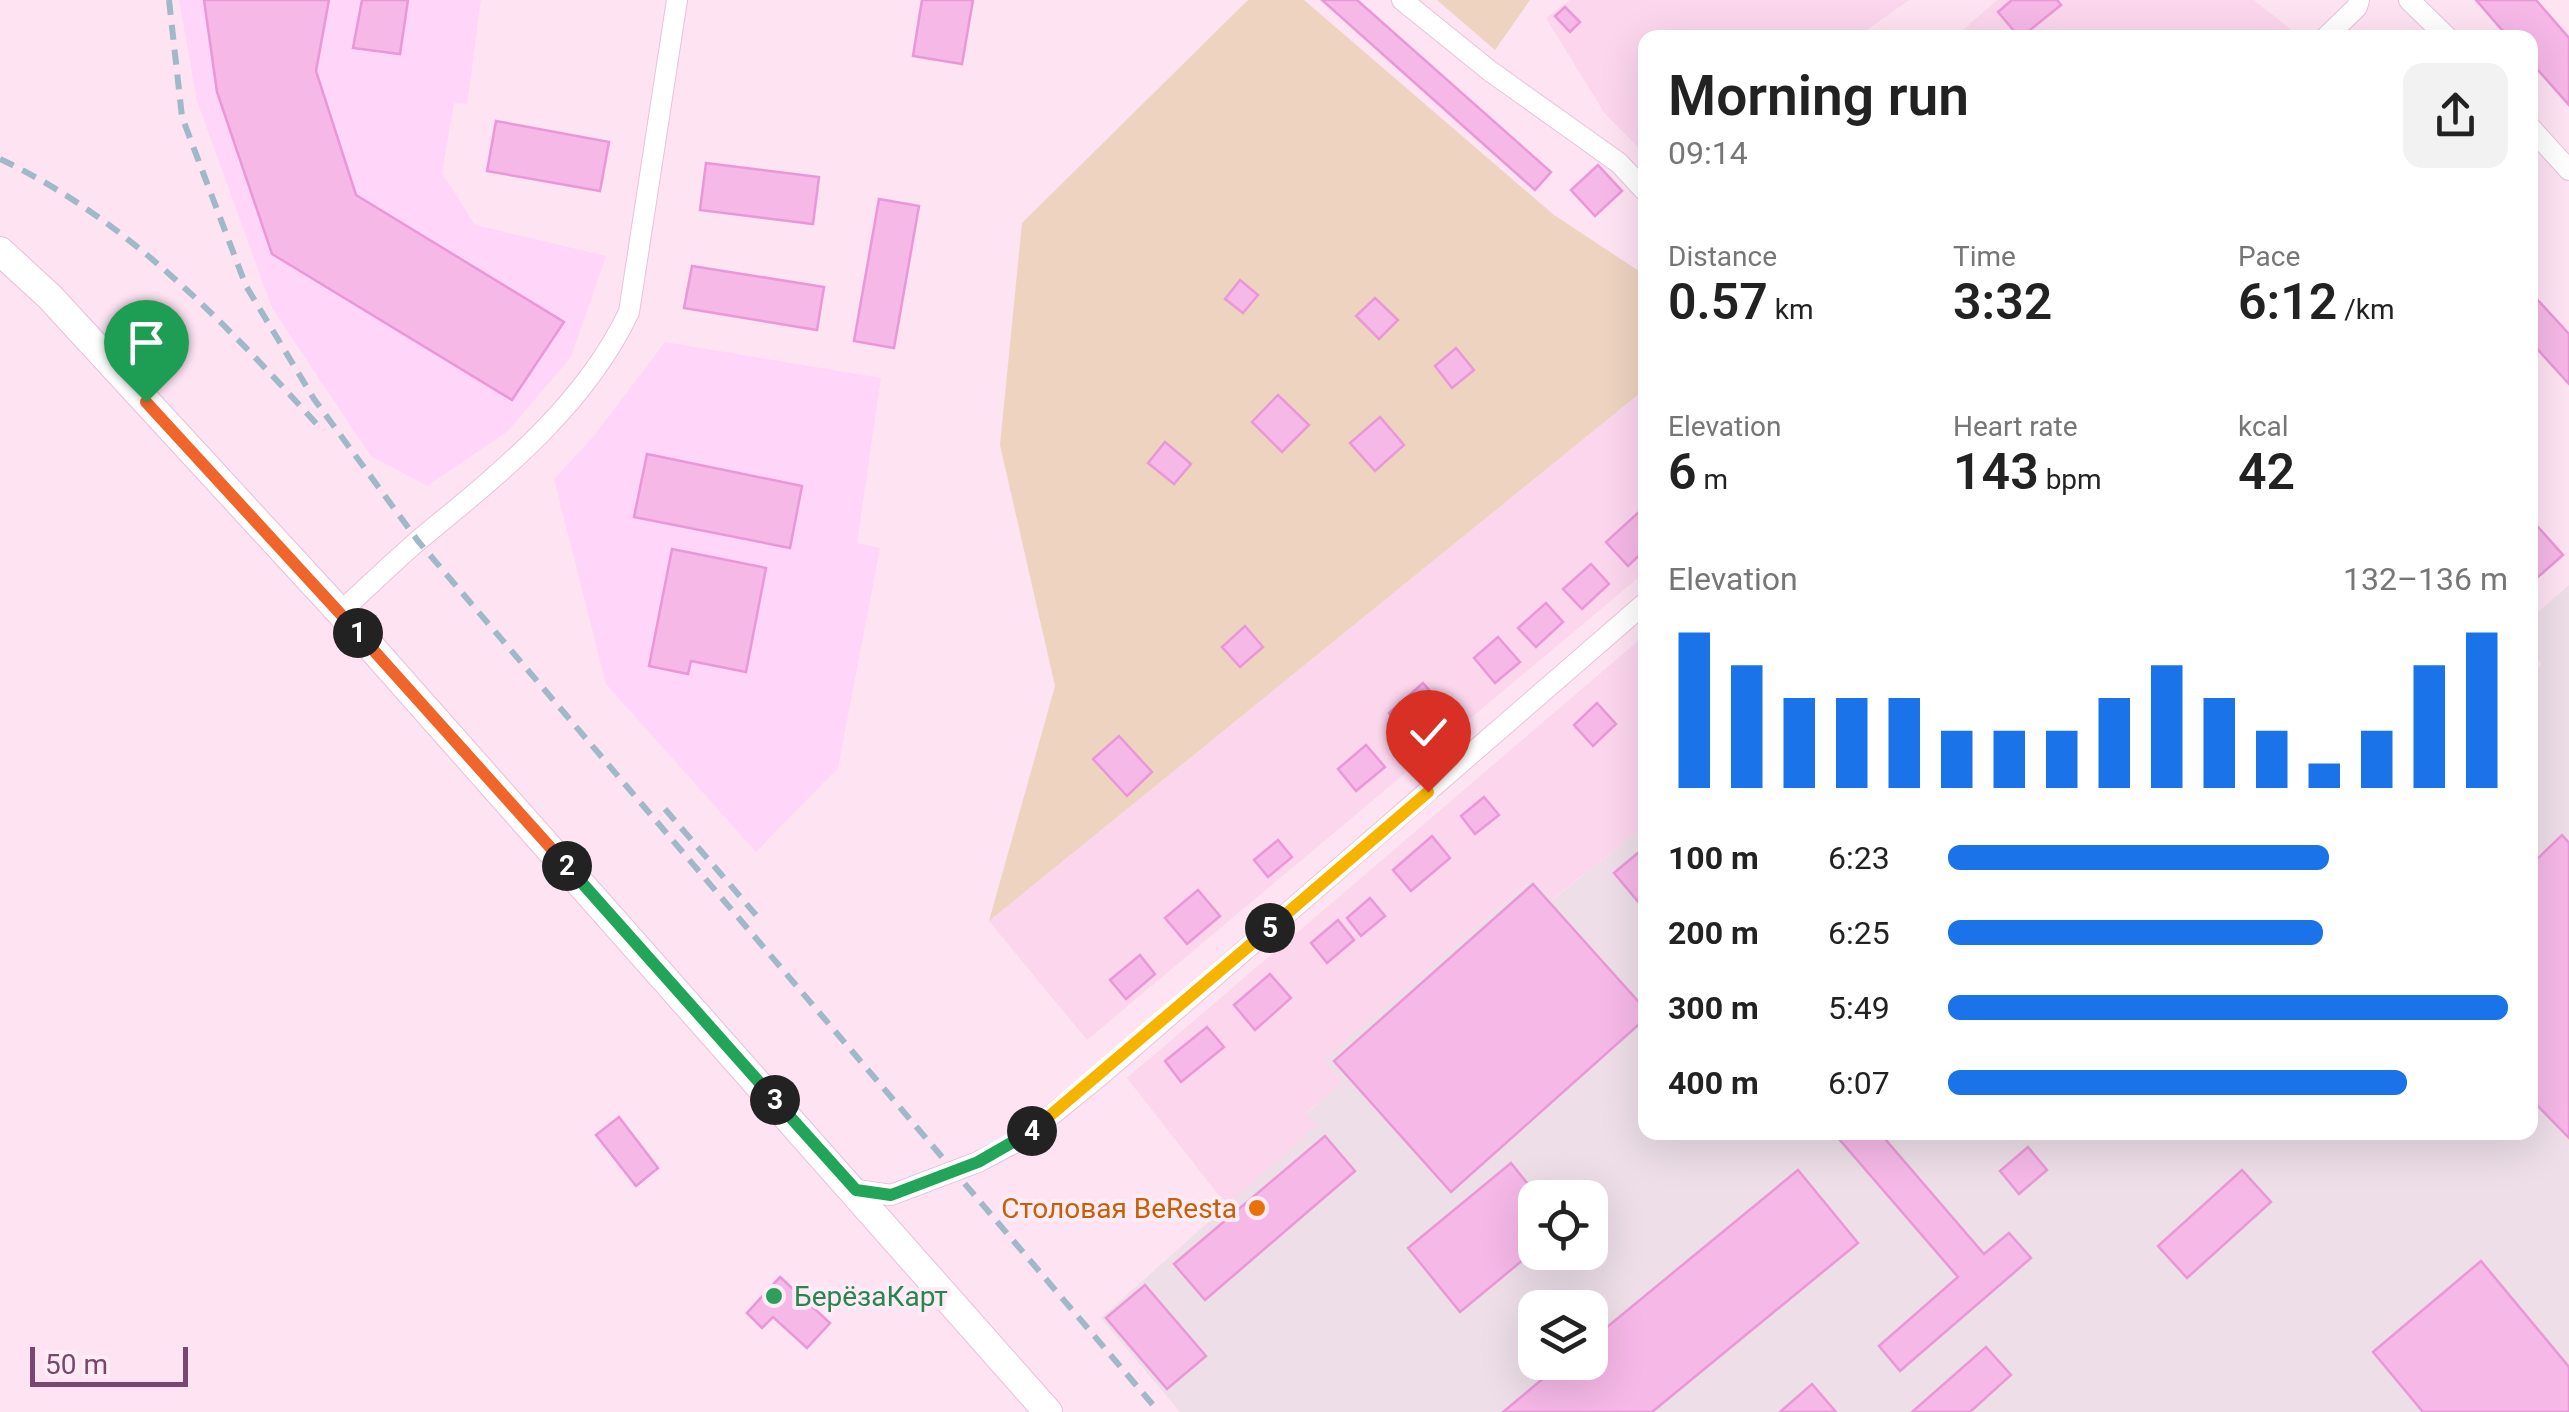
<!DOCTYPE html>
<meta charset="utf-8">
<style>
:root{--surface:#fff;--page:#f2f2f2;--text:#222;--muted:#767676;--accent:#1a73e8}
body{margin:0;font-family:Roboto,sans-serif;background:var(--page);color:var(--text);height:100vh;display:flex;flex-direction:column;font-size:38px;white-space:nowrap}
*{box-sizing:border-box;margin:0}
p{font-size:32px;color:var(--muted)}
.icon{flex:none;width:55px;height:55px;fill:none;stroke:currentColor;stroke-width:2;stroke-linecap:round;stroke-linejoin:round}
.map{position:relative;flex:1;overflow:hidden}
.sheet{position:absolute;left:1638px;top:30px;width:900px;height:1110px;display:flex;flex-direction:column;background:var(--surface);border-radius:20px;box-shadow:0 10px 40px #0002}
.sheet>*{flex:none}
.tools{position:absolute;left:1518px;top:1180px;display:grid;gap:20px}
.tools a{display:grid;place-items:center;width:90px;height:90px;border-radius:20px;background:var(--surface);box-shadow:0 10px 40px #0002;font-size:50px}
.scale{position:absolute;left:30px;bottom:25px;width:158px;box-sizing:border-box;padding-left:10px;border:5px solid #78466f;border-top:0;font-size:28px;line-height:35px;white-space:nowrap;color:#78466f;-webkit-text-stroke:8px #ffebf6;paint-order:stroke}
.pin{position:absolute;display:grid;place-items:center;width:85px;height:85px;color:#fff;margin:-102px -42px;border-radius:50% 50% 50% 0;rotate:-45deg;box-shadow:0 0 10px #0007}
.pin .icon{rotate:45deg}
.km{position:absolute;width:50px;height:50px;margin:-25px;border-radius:50%;background:#222;color:#fff;font-size:28px;line-height:50px;text-align:center}
.round{display:grid;place-items:center;flex:none;width:105px;height:105px;border-radius:20px;background:var(--page)}
.headline{display:flex;align-items:center;justify-content:space-between;height:170px;padding:0 30px}
h1{font-size:55px;font-weight:600;line-height:75px}
.stats{display:grid;grid-template-columns:repeat(3,1fr);gap:15px;height:170px;padding:10px 30px}
.stats div{display:grid;align-content:center}
.stats b{font-size:50px;font-weight:600}
.stats small{font-size:28px;font-weight:400}
.stats p{font-size:28px}
.chart{height:280px;padding:20px 30px}
.chart p{display:flex;justify-content:space-between}
.chart svg{width:100%;height:180px;margin-top:10px;stroke:var(--accent);stroke-width:6}
ul{padding:0 30px;list-style:none;font-size:32px}
li{display:grid;grid-template-columns:160px 120px 1fr;align-items:center;height:75px}
li i{height:25px;border-radius:12px;background:var(--accent)}
.map>svg:first-child{display:block}
.residential{fill:#fbd6ed}
.commercial{fill:#ffd6f9}
.industrial{fill:#eddee8;fill-rule:evenodd}
.green{fill:#edd3c0}
.building{fill:#f6b8e7;stroke:#ea97d8;stroke-width:2.5}
.lines{fill:none;stroke-linecap:round;stroke-linejoin:round}
.street-casing{stroke:#e8c2dc;stroke-width:22}
.secondary-casing{stroke:#ebbddd;stroke-width:30}
.street{stroke:#fff;stroke-width:20}
.secondary{stroke:#fff;stroke-width:28}
.rail{stroke:#a0b9c8;stroke-width:6;stroke-dasharray:15 10;stroke-linecap:butt}
.split-1-casing{stroke:#fff;stroke-width:20}
.split-2-casing{stroke:#fff;stroke-width:20}
.split-3-casing{stroke:#fff;stroke-width:20}
.split-4-casing{stroke:#fff;stroke-width:20}
.split-5-casing{stroke:#fff;stroke-width:20}
.split-6-casing{stroke:#fff;stroke-width:20}
.split-1{stroke:#f0652b;stroke-width:12}
.split-2{stroke:#f0652b;stroke-width:12}
.split-3{stroke:#22a559;stroke-width:12}
.split-4{stroke:#22a559;stroke-width:12}
.split-5{stroke:#f5b400;stroke-width:12}
.split-6{stroke:#f5b400;stroke-width:12}
.food-dot{fill:#e8710a;stroke:#ffebf6;stroke-width:4}
.leisure-dot{fill:#2e9e5b;stroke:#ffebf6;stroke-width:4}
.labels{text-anchor:middle;dominant-baseline:central;stroke-width:8;stroke-linejoin:round;paint-order:stroke}
.food-label{font-size:28px;fill:#c56008;stroke:#ffebf6;text-anchor:end}
.leisure-label{font-size:28px;fill:#27864d;stroke:#ffebf6;text-anchor:start}
</style>
<div class="map">
<svg width="2569" height="1412" viewBox="0 0 2569 1412">
<rect width="100%" height="100%" fill="#fee3f2"/>
<g class="residential">
<polygon points="1570,0 1909,0 1857,37 1645,38 1645,154 1605,114 1546,18"/>
<polygon points="1997,0 2254,0 2295,33 2289,38 1954,38"/>
<polygon points="1645,389 1645,572 1087,1040 989,921"/>
<polygon points="1645,635 1645,826 1551,900 1532,879 1325,1060 1343,1082 1306,1113 1318,1124 1227,1206 1127,1078"/>
</g>
<g class="commercial">
<polygon points="179,0 481,0 467,104 454,103 442,173 475,225 606,256 571,357 508,431 427,486 371,456 272,308 197,101"/>
<polygon points="665,342 881,378 857,543 880,548 838,768 756,852 606,684 554,479 593,437"/>
</g>
<path class="industrial" d="M2569,585V1412H1180L1101,1318L1317,1125L1306,1114L1342,1082L1324,1060L1533,879L1552,900L1645,826V1132H2530V680L2542,664L2530,648V619ZM1535,1198H1590V1252H1535ZM1535,1308H1590V1362H1535Z"/>
<g class="green">
<polygon points="1248,0 1304,0 1554,215 1645,275 1645,389 989,921 1055,686 1000,445 1022,223"/>
<polygon points="1437,0 1530,0 1495,50"/>
</g>
<g class="building">
<polygon points="204,0 329,0 316,71 356,195 564,322 512,400 272,254 217,92"/>
<polygon points="362,0 408,0 400,54 353,48"/>
<polygon points="922,0 973,0 962,64 913,56"/>
<polygon points="1322,0 1357,0 1551,172 1535,190"/>
<polygon points="2012,0 2057,0 2061,5 2020,38 1998,12"/>
<polygon points="2476,0 2536,0 2569,38 2569,105 2530,61 2530,38 2509,38"/>
<polygon points="1565,7 1580,22 1570,32 1555,16"/>
<polygon points="496,121 609,142 600,191 487,171"/>
<polygon points="706,163 819,177 813,224 700,210"/>
<polygon points="1598,165 1622,191 1595,216 1571,190"/>
<polygon points="879,199 919,206 894,348 854,341"/>
<polygon points="692,266 824,287 817,330 684,308"/>
<polygon points="1240,280 1258,295 1243,313 1225,299"/>
<polygon points="2535,297 2569,334 2569,384 2530,341 2530,301"/>
<polygon points="1375,298 1398,320 1379,339 1356,316"/>
<polygon points="1456,348 1474,370 1452,388 1435,366"/>
<polygon points="1278,395 1309,425 1282,452 1252,422"/>
<polygon points="1380,417 1404,445 1375,471 1350,443"/>
<polygon points="1165,442 1191,464 1174,484 1148,463"/>
<polygon points="647,454 802,486 790,548 634,517"/>
<polygon points="1640,511 1645,517 1645,550 1628,566 1606,542"/>
<polygon points="2530,518 2563,555 2530,584"/>
<polygon points="672,549 766,568 746,672 691,661 688,674 649,666"/>
<polygon points="1591,564 1609,584 1582,609 1563,589"/>
<polygon points="1546,603 1563,622 1536,647 1518,628"/>
<polygon points="1245,626 1263,647 1240,667 1222,647"/>
<polygon points="1498,637 1520,662 1495,683 1474,658"/>
<polygon points="1423,683 1453,717 1420,747 1389,713"/>
<polygon points="1597,703 1616,724 1593,746 1574,725"/>
<polygon points="1119,736 1152,772 1127,796 1093,759"/>
<polygon points="1366,745 1385,767 1356,791 1338,769"/>
<polygon points="1484,797 1499,815 1475,834 1461,816"/>
<polygon points="2562,835 2569,843 2569,1138 2530,1098 2530,866"/>
<polygon points="1432,836 1450,858 1411,891 1393,870"/>
<polygon points="1278,840 1292,857 1268,877 1254,860"/>
<polygon points="1645,847 1645,910 1614,873"/>
<polygon points="1533,884 1645,1009 1645,1019 1451,1192 1334,1061"/>
<polygon points="1198,890 1220,916 1187,944 1165,918"/>
<polygon points="1370,898 1385,916 1361,936 1347,918"/>
<polygon points="1338,920 1354,940 1327,963 1311,943"/>
<polygon points="1140,955 1155,974 1126,999 1110,980"/>
<polygon points="1270,974 1291,998 1255,1030 1234,1005"/>
<polygon points="1207,1027 1224,1047 1181,1082 1165,1061"/>
<polygon points="619,1117 658,1168 636,1186 596,1135"/>
<polygon points="1833,1132 1879,1132 1984,1254 2009,1233 2031,1258 1900,1371 1879,1346 1958,1277"/>
<polygon points="1325,1136 1355,1171 1205,1300 1174,1264"/>
<polygon points="2028,1147 2047,1170 2019,1194 2000,1171"/>
<polygon points="1511,1163 1539,1198 1535,1198 1535,1250 1460,1312 1408,1248"/>
<polygon points="1798,1170 1858,1243 1652,1412 1503,1412 1563,1362 1590,1362 1590,1341"/>
<polygon points="2242,1170 2271,1202 2187,1278 2158,1246"/>
<polygon points="2481,1261 2569,1367 2569,1412 2423,1412 2373,1352"/>
<polygon points="780,1277 830,1323 807,1348 773,1317 762,1328 747,1313"/>
<polygon points="1145,1285 1206,1356 1167,1389 1106,1318"/>
<polygon points="1986,1347 2011,1375 1970,1412 1912,1412"/>
<polygon points="1812,1384 1836,1412 1780,1412"/>
</g>
<g class="lines">
<g class="street-casing">
<g id="street">
<polyline points="1402,0 1490,71 1619,163 1645,191"/>
<polyline points="2409,0 2448,38"/>
<polyline points="2325,38 2357,7 2359,0"/>
<polyline points="2530,127 2569,170"/>
<path d="M340,612C367,588 393,562 420,539C499,474 584,407 629,312L677,0"/>
<polyline points="856,1190 891,1195 978,1162 1022,1139 1102,1074 1645,603"/>
</g>
</g>
<g class="secondary-casing">
<polyline id="secondary" points="0,251 50,297 340,612 1048,1412"/>
</g>
<use href="#street" class="street"/>
<use href="#secondary" class="secondary"/>
<g class="rail">
<polyline points="169,0 182,117 246,286 314,399 418,541 1159,1412"/>
<path d="M0,159C128,219 229,327 323,431"/>
<polyline points="665,809 756,915"/>
</g>
</g>
<g class="lines">
<g class="split-1-casing">
<polyline id="split-1" points="146,402 358,633"/>
</g>
<g class="split-2-casing">
<polyline id="split-2" points="358,633 567,866"/>
</g>
<g class="split-3-casing">
<polyline id="split-3" points="567,866 775,1100"/>
</g>
<g class="split-4-casing">
<polyline id="split-4" points="775,1100 856,1190 891,1195 978,1162 1032,1131"/>
</g>
<g class="split-5-casing">
<polyline id="split-5" points="1032,1131 1270,928"/>
</g>
<g class="split-6-casing">
<polyline id="split-6" points="1270,928 1428,792"/>
</g>
<use href="#split-1" class="split-1"/>
<use href="#split-2" class="split-2"/>
<use href="#split-3" class="split-3"/>
<use href="#split-4" class="split-4"/>
<use href="#split-5" class="split-5"/>
<use href="#split-6" class="split-6"/>
</g>
<circle class="food-dot" cx="1257" cy="1208" r="10"/>
<circle class="leisure-dot" cx="774" cy="1296" r="10"/>
<g class="labels">
<g class="food-label">
<text x="1237" y="1208">Столовая BeResta</text>
</g>
<g class="leisure-label">
<text x="794" y="1296">БерёзаКарт</text>
</g>
</g>
</svg>
<div class="tools">
<a><svg class="icon" aria-label="locate" viewBox="0 0 24 24"><circle cx="12" cy="12" r="6"/><path d="M12 2v4M12 18v4M2 12h4M18 12h4"/></svg></a>
<a><svg class="icon" aria-label="layers" viewBox="0 0 24 24"><path d="M12 4l9 5-9 5-9-5zM3 14l9 5 9-5"/></svg></a>
</div>
<div class="scale">50 m</div>
<div class="pin" style="left:146px;top:402px;background:#1e9e55"><svg class="icon" aria-label="arrive" viewBox="0 0 24 24"><path d="M6 21V4h12l-3 4 3 4H6"/></svg></div>
<div class="pin" style="left:1428px;top:792px;background:#d93025"><svg class="icon" aria-label="check" viewBox="0 0 24 24"><path d="M5 12l5 5 9-10"/></svg></div>
<b class="km" style="left:358px;top:633px">1</b>
<b class="km" style="left:567px;top:866px">2</b>
<b class="km" style="left:775px;top:1100px">3</b>
<b class="km" style="left:1032px;top:1131px">4</b>
<b class="km" style="left:1270px;top:928px">5</b>
<section class="sheet">
<div class="headline"><div><h1>Morning run</h1><p>09:14</p></div><a class="round"><svg class="icon" aria-label="share" viewBox="0 0 24 24"><path d="M12 15V3M7 8l5-5 5 5M5 13v7h14v-7"/></svg></a></div>
<div class="stats">
<div><p>Distance</p><b>0.57<small> km</small></b></div>
<div><p>Time</p><b>3:32</b></div>
<div><p>Pace</p><b>6:12<small> /km</small></b></div>
</div>
<div class="stats">
<div><p>Elevation</p><b>6<small> m</small></b></div>
<div><p>Heart rate</p><b>143<small> bpm</small></b></div>
<div><p>kcal</p><b>42</b></div>
</div>
<div class="chart"><p><span>Elevation</span>132–136 m</p>
<svg viewBox="0 0 160 44" preserveAspectRatio="none"><path d="M5 44V6M15 44V14M25 44V22M35 44V22M45 44V22M55 44V30M65 44V30M75 44V30M85 44V22M95 44V14M105 44V22M115 44V30M125 44V38M135 44V30M145 44V14M155 44V6"/></svg>
</div>
<ul>
<li><b>100 m</b>6:23<i style="width:68%"></i></li>
<li><b>200 m</b>6:25<i style="width:67%"></i></li>
<li><b>300 m</b>5:49<i style="width:100%"></i></li>
<li><b>400 m</b>6:07<i style="width:82%"></i></li>
</ul>
</section>
</div>
